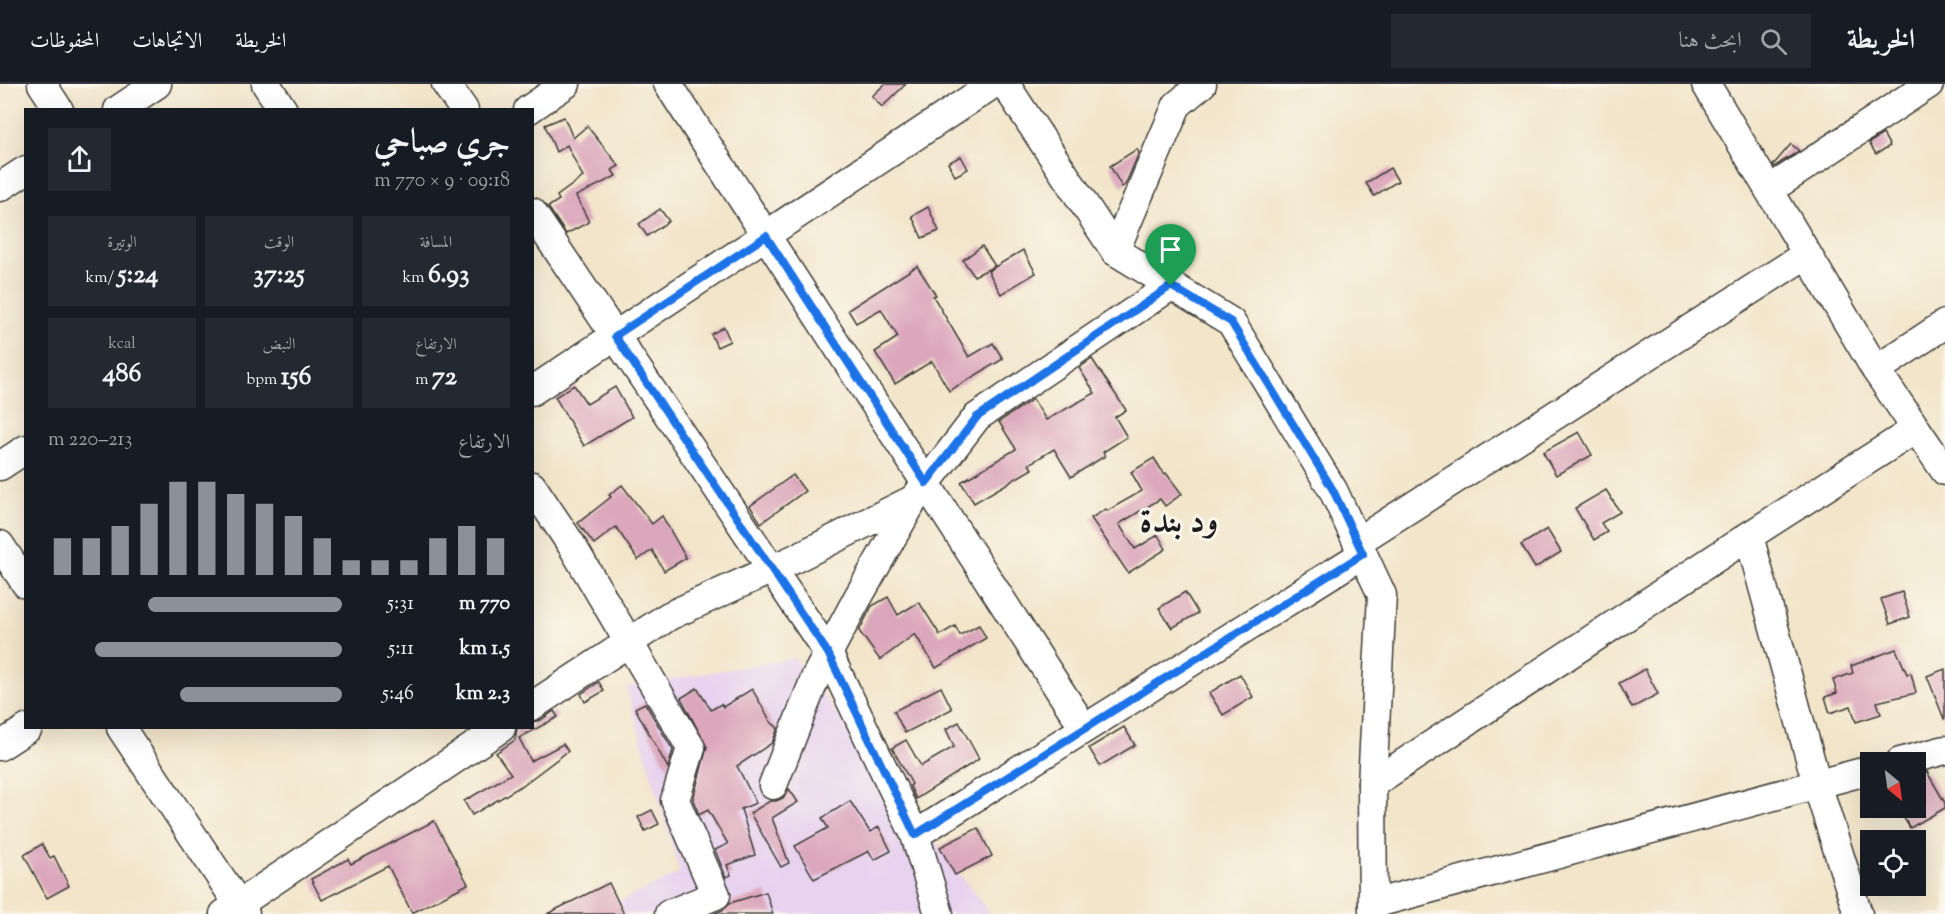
<!DOCTYPE html>
<html lang="ar">
<meta charset="utf-8">
<style>
:root{--surface:#171b24;--page:#242831;--text:#f1f3f6;--muted:#9ea1a6;--line:#363941;--accent:#8c9099}
body{margin:0;font-family:"Sorts Mill Goudy",Amiri,serif;background:var(--page);color:var(--text);direction:rtl;height:100vh;display:flex;flex-direction:column;font-size:22px;white-space:nowrap}
*{box-sizing:border-box;margin:0}
p{font-size:20px;color:var(--muted)}
.icon{flex:none;width:33px;height:33px;fill:none;stroke:currentColor;stroke-width:2;stroke-linecap:round;stroke-linejoin:round}
.map{position:relative;flex:1;overflow:hidden;direction:ltr}
.drawer{position:absolute;left:24px;top:24px;width:510px;height:621px;display:flex;flex-direction:column;background:var(--surface);border-radius:0px;box-shadow:0 6px 24px #0002;direction:rtl}
.drawer>*{flex:none}
.needle{width:39px;rotate:151deg}
.controls{position:absolute;left:1860px;top:668px;display:grid;gap:12px}
.controls a{display:grid;place-items:center;width:66px;height:66px;border-radius:0px;background:var(--surface);box-shadow:0 6px 24px #0002;font-size:30px}
.pin{position:absolute;display:grid;place-items:center;width:51px;height:51px;color:#fff;margin:-62px -26px;border-radius:50% 50% 50% 0;rotate:-45deg;box-shadow:0 0 6px #0007}
.pin .icon{rotate:45deg}
.round{display:grid;place-items:center;flex:none;width:63px;height:63px;border-radius:0px;background:var(--page)}
.summary{display:flex;align-items:center;justify-content:space-between;height:102px;padding:0 24px}
h1{font-size:33px;font-weight:700;line-height:45px}
.figures{display:grid;grid-template-columns:repeat(3,1fr);gap:9px;height:102px;padding:6px 24px}
.figures div{display:grid;align-content:center;border-radius:0px;background:var(--page);text-align:center}
.figures b{font-size:26px;font-weight:700}
.figures small{font-size:16px;font-weight:400}
.figures p{font-size:16px}
.chart{height:168px;padding:12px 24px}
.chart p{display:flex;justify-content:space-between}
.chart svg{width:100%;height:108px;margin-top:6px;stroke:var(--accent);stroke-width:6}
ul{padding:0 24px;list-style:none;font-size:20px}
li{display:grid;grid-template-columns:96px 72px 1fr;align-items:center;height:45px}
li i{height:15px;border-radius:8px;background:var(--accent)}
header{display:flex;align-items:center;gap:36px;box-sizing:border-box;height:84px;padding:0 30px;background:var(--surface);border-bottom:2px solid var(--line)}
header strong{font-size:28px}
nav{display:flex;gap:33px;margin-inline-start:auto;font-size:21px}
.search{width:420px;height:54px;background:var(--page);display:flex;align-items:center;gap:15px;box-sizing:border-box;padding:0 21px;border-radius:0px;color:var(--muted);font-size:22px}
.map>svg:first-child{display:block}
.built{fill:#e7d2ef}
.building{fill:#dba7bc}
.lines{fill:none;stroke-linecap:round;stroke-linejoin:round}
.minor-casing{stroke:#3c3a36;stroke-width:31}
.minor{stroke:#fff;stroke-width:28}
.route-casing{stroke:#fff;stroke-width:12}
.route{stroke:#1a73e8;stroke-width:8}
.labels{text-anchor:middle;dominant-baseline:central;stroke-width:6;stroke-linejoin:round;paint-order:stroke}
.town-label{font-size:34px;font-weight:bold;fill:#1c1c1c;stroke:#fbf7ec}
</style>
<header>
<strong>الخريطة</strong>
<div class="search"><svg class="icon" aria-label="search" viewBox="0 0 24 24"><circle cx="10" cy="10" r="6"/><path d="M15 15l6 6"/></svg>ابحث هنا</div>
<nav><a>الخريطة</a><a>الاتجاهات</a><a>المحفوظات</a></nav>
</header>
<div class="map">
<svg width="1945" height="830" viewBox="0 0 1945 830">
<rect width="100%" height="100%" fill="#fbf7ec"/>
<filter id="ink" filterUnits="userSpaceOnUse"><feTurbulence type="fractalNoise" baseFrequency=".0167" numOctaves="2"/><feDisplacementMap in="SourceGraphic" scale="12" xChannelSelector="R" yChannelSelector="G"/><feConvolveMatrix kernelMatrix="1 2 1 2 8 2 1 2 1" color-interpolation-filters="sRGB"/></filter>
<filter id="wash" filterUnits="userSpaceOnUse"><feTurbulence type="fractalNoise" baseFrequency=".008" numOctaves="4" result="noise"/><feDisplacementMap in="SourceGraphic" scale="24" xChannelSelector="R" yChannelSelector="G"/><feGaussianBlur stdDeviation="1.35" result="paint"/><feColorMatrix in="noise" values="0 0 0 0 0 0 0 0 0 0 0 0 0 0 0 0 0 1.4 0 .05"/><feComposite in="paint" operator="in"/></filter>
<g filter="url(#wash)">
<rect width="100%" height="100%" fill="#f2e5ca"/>
<polygon class="built" points="795,574 990,830 593,830 680,789 626,603"/>
<g id="blocks">
<g class="building">
<polygon points="885,0 906,0 882,23 872,12"/>
<polygon points="564,33 573,54 587,42 619,82 612,86 616,92 576,112 589,138 566,150 548,123 559,116 557,112 583,93 567,61 556,68 545,41"/>
<polygon points="1883,50 1890,62 1876,70 1869,59"/>
<polygon points="1791,60 1799,67 1774,83 1773,81"/>
<polygon points="1137,65 1139,69 1125,101 1122,103 1110,82"/>
<polygon points="961,72 968,85 955,92 948,79"/>
<polygon points="1390,84 1398,97 1374,112 1366,99"/>
<polygon points="928,123 939,147 922,154 912,132"/>
<polygon points="660,125 669,137 647,152 639,140"/>
<polygon points="982,162 995,182 974,192 963,176"/>
<polygon points="1023,166 1036,189 1001,210 988,187"/>
<polygon points="917,182 936,211 933,212 969,273 993,259 1003,275 949,307 932,277 895,300 875,268 898,253 881,225 856,239 848,226"/>
<polygon points="724,243 730,257 717,263 711,250"/>
<polygon points="1092,275 1126,326 1115,333 1127,353 1103,368 1105,372 1071,393 1054,365 1029,380 1032,385 974,419 961,398 1016,365 999,338 1033,315 1046,336 1095,309 1079,284"/>
<polygon points="574,301 587,320 615,303 632,333 584,362 555,313"/>
<polygon points="1579,348 1592,371 1556,391 1543,368"/>
<polygon points="1154,374 1164,390 1166,389 1182,410 1165,422 1160,415 1119,440 1135,465 1158,451 1166,465 1128,489 1091,434 1106,425 1107,427 1142,407 1131,388"/>
<polygon points="793,391 805,407 761,439 750,422"/>
<polygon points="622,401 652,440 662,432 686,474 664,487 652,466 638,476 616,443 594,460 578,439 611,413 609,411"/>
<polygon points="1606,406 1620,428 1601,439 1607,448 1594,456 1575,424"/>
<polygon points="1547,445 1561,468 1535,484 1521,461"/>
<polygon points="1185,508 1198,529 1172,544 1159,524"/>
<polygon points="1902,508 1910,533 1890,540 1881,515"/>
<polygon points="888,513 898,531 919,518 940,551 955,542 960,551 979,541 986,554 936,584 915,550 880,576 859,547 872,522"/>
<polygon points="1896,565 1907,590 1911,589 1916,609 1877,618 1881,630 1856,638 1851,622 1830,629 1825,613 1837,609 1833,596 1853,589 1851,582"/>
<polygon points="1645,585 1658,610 1632,624 1619,599"/>
<polygon points="1945,585 1945,634 1944,635 1927,592"/>
<polygon points="1240,590 1253,613 1223,631 1209,609"/>
<polygon points="599,598 604,607 585,618 581,610"/>
<polygon points="941,603 952,625 905,649 894,627"/>
<polygon points="697,604 711,626 721,620 723,623 752,605 771,638 778,644 772,659 737,682 756,719 741,725 755,771 727,781 731,791 726,793 715,766 728,760 708,726 699,731 693,715 707,663 681,614"/>
<polygon points="645,619 673,666 668,684 635,624"/>
<polygon points="554,627 558,633 519,654 531,677 563,660 568,667 523,701 472,731 464,717 511,690 496,669 515,656 517,644 532,644 532,638 541,636"/>
<polygon points="959,638 979,675 916,715 910,702 912,700 892,664 906,656 921,682 954,663 946,645"/>
<polygon points="1124,643 1135,661 1100,682 1089,664"/>
<polygon points="1927,688 1945,719 1945,724 1910,744 1897,723 1916,723 1916,691"/>
<polygon points="789,705 798,718 772,734 789,779 781,783 750,729 770,717 776,717 783,714"/>
<polygon points="850,717 870,748 879,743 891,767 874,776 869,767 814,795 795,762 828,744 822,734"/>
<polygon points="652,726 659,740 645,747 638,733"/>
<polygon points="434,737 468,800 412,829 388,782 322,816 311,795 348,775 351,780"/>
<polygon points="978,744 992,772 955,791 940,763"/>
<polygon points="42,760 50,774 54,772 69,802 47,814 24,771"/>
<polygon points="609,799 624,830 547,830"/>
<polygon points="766,808 773,830 713,830 723,826 730,819"/>
</g>
</g>
</g>
<g filter="url(#ink)">
<use href="#blocks" fill-opacity="0" stroke="#3c3a36" stroke-width="1.5"/>
<g class="lines">
<g class="minor-casing">
<g id="minor">
<polyline points="42,0 59,26"/>
<polyline points="266,0 283,26"/>
<polyline points="446,0 464,26"/>
<polyline points="668,0 1084,644"/>
<polyline points="1005,0 1115,167 1231,238 1333,406 1382,511 1372,700 1373,830"/>
<polyline points="1706,0 1876,286 1945,387"/>
<polyline points="118,26 157,0"/>
<polyline points="528,26 566,0"/>
<polyline points="0,103 26,86"/>
<polyline points="1769,106 1929,0"/>
<polyline points="532,128 828,569 915,751 939,830"/>
<polyline points="1115,167 1177,21 1202,0"/>
<polyline points="1876,286 1945,240"/>
<polyline points="532,307 993,0"/>
<polyline points="0,382 26,365"/>
<polyline points="532,402 571,460 691,664 675,716 716,811 669,830"/>
<polyline points="1749,452 1817,700 1858,830"/>
<polyline points="1357,458 1807,170"/>
<polyline points="0,461 26,500"/>
<polyline points="532,622 669,532 792,476 914,415"/>
<polyline points="121,644 245,830"/>
<polyline points="0,662 28,644"/>
<polyline points="1900,678 1945,666"/>
<polyline points="1372,700 1749,452 1916,345"/>
<polyline points="773,701 816,592 857,515 914,415 977,333 1171,202"/>
<polyline points="915,751 1363,470"/>
<polyline points="1373,820 1870,686"/>
<polyline points="224,830 501,644"/>
</g>
</g>
<use href="#minor" class="minor"/>
</g>
</g>
<g class="lines" filter="url(#ink)">
<g class="route-casing">
<polygon id="route" points="766,152 926,399 977,333 1171,202 1231,238 1333,406 1363,470 915,751 828,569 615,252"/>
</g>
<use href="#route" class="route"/>
</g>
<g class="labels">
<g class="town-label">
<text x="1179" y="438">ود بندة</text>
</g>
</g>
</svg>
<div class="controls">
<a><svg class="needle" viewBox="-14 -14 28 28"><path d="M0-13l5 13h-10z" fill="#e53935"/><path d="M0 13l5-13h-10z" fill="#9ea1a6"/></svg></a>
<a><svg class="icon" aria-label="locate" viewBox="0 0 24 24"><circle cx="12" cy="12" r="6"/><path d="M12 2v4M12 18v4M2 12h4M18 12h4"/></svg></a>
</div>
<div class="pin" style="left:1171px;top:202px;background:#1e9e55"><svg class="icon" aria-label="arrive" viewBox="0 0 24 24"><path d="M6 21V4h12l-3 4 3 4H6"/></svg></div>
<section class="drawer">
<div class="summary"><div><h1>جري صباحي</h1><p>09:18 · 9 × 770 m</p></div><a class="round"><svg class="icon" aria-label="share" viewBox="0 0 24 24"><path d="M12 15V3M7 8l5-5 5 5M5 13v7h14v-7"/></svg></a></div>
<div class="figures">
<div><p>المسافة</p><b>6.93<small> km</small></b></div>
<div><p>الوقت</p><b>37:25</b></div>
<div><p>الوتيرة</p><b>5:24<small> /km</small></b></div>
</div>
<div class="figures">
<div><p>الارتفاع</p><b>72<small> m</small></b></div>
<div><p>النبض</p><b>156<small> bpm</small></b></div>
<div><p>kcal</p><b>486</b></div>
</div>
<div class="chart"><p><span>الارتفاع</span>213–220 m</p>
<svg viewBox="0 0 160 44" preserveAspectRatio="none"><path d="M5 44V29M15 44V29M25 44V24M35 44V15M45 44V6M55 44V6M65 44V11M75 44V15M85 44V20M95 44V29M105 44V38M115 44V38M125 44V38M135 44V29M145 44V24M155 44V29"/></svg>
</div>
<ul>
<li><b>770 m</b>5:31<i style="width:66%"></i></li>
<li><b>1.5 km</b>5:11<i style="width:84%"></i></li>
<li><b>2.3 km</b>5:46<i style="width:55%"></i></li>
</ul>
</section>
</div>
